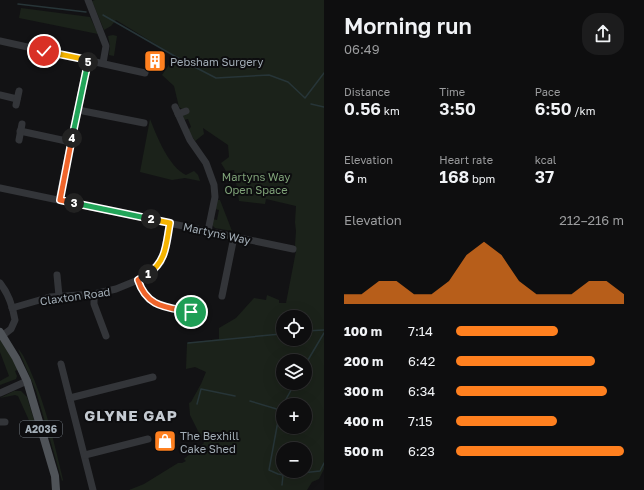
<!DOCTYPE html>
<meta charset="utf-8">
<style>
:root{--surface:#0e0e0f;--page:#1c1c1d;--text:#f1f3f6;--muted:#9b9c9e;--line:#2e2e2f;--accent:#ff801f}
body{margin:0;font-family:"Golos Text",sans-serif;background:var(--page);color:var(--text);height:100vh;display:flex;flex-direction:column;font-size:15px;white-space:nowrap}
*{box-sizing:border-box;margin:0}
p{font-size:13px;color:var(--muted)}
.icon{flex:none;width:22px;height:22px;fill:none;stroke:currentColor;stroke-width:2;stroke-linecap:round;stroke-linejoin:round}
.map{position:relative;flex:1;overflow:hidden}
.panel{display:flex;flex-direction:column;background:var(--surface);width:320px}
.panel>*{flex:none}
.tools{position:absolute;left:276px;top:310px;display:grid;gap:8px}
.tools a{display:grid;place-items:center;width:36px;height:36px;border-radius:50%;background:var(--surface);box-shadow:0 4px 16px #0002,0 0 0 1px var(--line);font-size:20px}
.pin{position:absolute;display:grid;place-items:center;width:34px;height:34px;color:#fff;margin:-17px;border:2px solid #fff;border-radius:50%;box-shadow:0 1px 4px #0007}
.km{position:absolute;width:20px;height:20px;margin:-10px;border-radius:50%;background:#222;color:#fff;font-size:11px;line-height:20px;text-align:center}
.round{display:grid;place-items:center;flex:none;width:42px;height:42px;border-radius:16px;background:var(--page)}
.overview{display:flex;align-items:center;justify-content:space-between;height:68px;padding:0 20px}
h1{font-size:22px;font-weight:600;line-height:30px}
.stats{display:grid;grid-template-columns:repeat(3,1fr);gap:6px;height:68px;padding:4px 20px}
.stats div{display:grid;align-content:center}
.stats b{font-size:17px;font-weight:600}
.stats small{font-size:11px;font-weight:400}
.stats p{font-size:11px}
.chart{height:112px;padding:8px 20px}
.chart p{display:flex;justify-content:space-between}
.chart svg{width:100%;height:72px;margin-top:4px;fill:var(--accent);opacity:.7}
ul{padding:0 20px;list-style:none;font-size:13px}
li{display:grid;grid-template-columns:64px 48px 1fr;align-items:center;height:30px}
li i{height:10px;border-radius:5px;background:var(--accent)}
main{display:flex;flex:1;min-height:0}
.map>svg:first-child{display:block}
.green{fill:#1b221a;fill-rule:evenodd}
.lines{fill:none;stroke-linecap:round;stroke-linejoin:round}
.stream{stroke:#273538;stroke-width:1.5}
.minor{stroke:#333539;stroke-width:7}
.major{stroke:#4f5358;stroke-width:8}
.split-1-casing{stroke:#fff;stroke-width:8}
.split-2-casing{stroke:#fff;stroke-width:8}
.split-3-casing{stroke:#fff;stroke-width:8}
.split-4-casing{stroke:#fff;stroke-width:8}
.split-5-casing{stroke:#fff;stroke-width:8}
.split-6-casing{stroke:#fff;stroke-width:8}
.split-1{stroke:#f0652b;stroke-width:5}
.split-2{stroke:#f5b400;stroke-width:5}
.split-3{stroke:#22a559;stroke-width:5}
.split-4{stroke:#f0652b;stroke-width:5}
.split-5{stroke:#22a559;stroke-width:5}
.split-6{stroke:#f5b400;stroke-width:5}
.labels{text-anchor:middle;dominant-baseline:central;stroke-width:4;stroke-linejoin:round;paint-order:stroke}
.shield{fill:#0d0d0f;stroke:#757d84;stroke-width:1}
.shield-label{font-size:10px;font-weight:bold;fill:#a2adb6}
.poi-label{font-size:11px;fill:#a2adb6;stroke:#0d0d0f;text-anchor:start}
.park-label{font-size:11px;fill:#7fa278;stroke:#0d0d0f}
.street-label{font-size:11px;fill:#a2adb6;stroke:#0d0d0f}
.district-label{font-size:15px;font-weight:bold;letter-spacing:1px;fill:#c4cad1;stroke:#0d0d0f}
</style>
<main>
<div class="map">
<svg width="324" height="490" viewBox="0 0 324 490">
<rect width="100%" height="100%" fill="#121214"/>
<g class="green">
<path d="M95,0H324V469L319,479L312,482L307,490H129L144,484L178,463H182L186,461L184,459L185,458L204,443L190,415L189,403L191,402L201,384L206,372L195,367L186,369L187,343L219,339V328L236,318L254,298L266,300L267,295L279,300V303H286L296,251L295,245L296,231L295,222L296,206L266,199L265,204L239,201L234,170L226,171L221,163L229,157L228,145L203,128L204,134L195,141L188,130L191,127L188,119L183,120L182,117L186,108L182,109L179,107L174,86L162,75L175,56L116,20L111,26L104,30L92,1ZM283,317H305V339H283ZM283,361H305V383H283ZM283,405H305V427H283ZM283,449H305V471H283Z"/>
<polygon points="21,8 90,17 98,34 19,18"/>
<polygon points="113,35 117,36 114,56 109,55 110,46 108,36"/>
<path d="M150,119C157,137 169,167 186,175L194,171L198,175L200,181L185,178L172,180L140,172Z"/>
<polygon points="217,200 220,200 232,231 215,228 212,225 213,219 217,220 219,210 215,209"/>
<polygon points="0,339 19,369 15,371 17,376 16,379 0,385 0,381 9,376 0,352"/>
<path d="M18,349C23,353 27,364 30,370C46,406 54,442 63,480L62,481L36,391Z"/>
<polygon points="14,391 21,391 27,397 39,436 34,436 32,427 18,396 15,395 0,398"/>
</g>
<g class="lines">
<g class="stream">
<polyline points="18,4 86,12"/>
<polyline points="103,15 185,62 216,78 269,75 288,82 305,98 324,73"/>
<polyline points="311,104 324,107"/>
<polyline points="305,331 324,330"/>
<polyline points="188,343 281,334"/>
<polyline points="305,365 324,333"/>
<polyline points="250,401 280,410"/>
<polyline points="197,404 201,389 235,396"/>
<polyline points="283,475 320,471 324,463"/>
<polyline points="282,485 283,475 278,474 269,470 280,410 295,383"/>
</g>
<g class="minor">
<polyline points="88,0 106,46 103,63"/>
<polyline points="0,41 145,73"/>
<polyline points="0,95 17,99"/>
<polyline points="16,105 19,91"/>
<polyline points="175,107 190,140 206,163 214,185 215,197 208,231"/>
<polyline points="78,110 144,123"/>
<polyline points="178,114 186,111"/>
<polyline points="20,131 71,142"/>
<polyline points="19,140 22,124"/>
<polyline points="0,188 293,249"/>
<polyline points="59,200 88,60"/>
<polyline points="57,275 59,296"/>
<path d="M138,280C147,308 167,307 191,312"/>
<path d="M0,283C8,293 13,308 15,320L11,329L2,336"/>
<polyline points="94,294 94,304 106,336"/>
<polyline points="222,296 234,237"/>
<polyline points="12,308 50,297 94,294 116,289 138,280 154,270 161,262 164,254 170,223"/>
<polyline points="189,323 192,305"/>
<polyline points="61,364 93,490"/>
<polyline points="0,393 27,381"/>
<polyline points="70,398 153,377"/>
<polyline points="0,422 5,422"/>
<polyline points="85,455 148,439"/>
</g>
<polyline class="major" points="0,332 16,358 27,381 55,476 56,490"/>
</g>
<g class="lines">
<g class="split-1-casing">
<path id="split-1" d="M148,274L138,280C147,308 167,307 191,312"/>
</g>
<g class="split-2-casing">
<path id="split-2" d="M148,274C167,261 166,243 170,223L151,219"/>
</g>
<g class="split-3-casing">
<polyline id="split-3" points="74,203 151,219"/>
</g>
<g class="split-4-casing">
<polyline id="split-4" points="72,138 60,200 74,203"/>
</g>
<g class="split-5-casing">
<polyline id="split-5" points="72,138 88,62"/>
</g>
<g class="split-6-casing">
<polyline id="split-6" points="44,51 88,60 88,62"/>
</g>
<use href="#split-1" class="split-1"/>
<use href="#split-2" class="split-2"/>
<use href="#split-3" class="split-3"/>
<use href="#split-4" class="split-4"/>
<use href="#split-5" class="split-5"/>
<use href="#split-6" class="split-6"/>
</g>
<defs>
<g id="building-square" transform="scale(1.15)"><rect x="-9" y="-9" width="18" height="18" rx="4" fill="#ff801f" stroke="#0d0d0f"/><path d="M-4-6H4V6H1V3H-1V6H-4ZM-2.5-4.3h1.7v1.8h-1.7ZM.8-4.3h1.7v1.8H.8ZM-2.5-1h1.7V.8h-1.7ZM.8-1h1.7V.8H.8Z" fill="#fff"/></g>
<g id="shop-square" transform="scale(1.15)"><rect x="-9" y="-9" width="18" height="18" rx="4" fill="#ff801f" stroke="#0d0d0f"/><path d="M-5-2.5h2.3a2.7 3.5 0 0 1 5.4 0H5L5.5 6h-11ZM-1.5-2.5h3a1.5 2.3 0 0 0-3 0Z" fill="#fff"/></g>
</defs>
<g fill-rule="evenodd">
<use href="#building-square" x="155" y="61"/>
<use href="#shop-square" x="165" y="441"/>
</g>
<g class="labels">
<rect class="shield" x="20" y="421" width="42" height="16" rx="3"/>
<g class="shield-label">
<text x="41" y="429">A2036</text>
</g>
<g class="poi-label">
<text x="170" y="61">Pebsham Surgery</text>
<text x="180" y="435">The Bexhill<tspan x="180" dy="13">Cake Shed</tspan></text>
</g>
<g class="park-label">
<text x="256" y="176">Martyns Way<tspan x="256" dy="13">Open Space</tspan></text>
</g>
<g class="street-label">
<text transform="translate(217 233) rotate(12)">Martyns Way</text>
<text transform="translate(75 296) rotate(-8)">Claxton Road</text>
</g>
<g class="district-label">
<text x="131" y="415">GLYNE GAP</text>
</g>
</g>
</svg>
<div class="tools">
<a><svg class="icon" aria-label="locate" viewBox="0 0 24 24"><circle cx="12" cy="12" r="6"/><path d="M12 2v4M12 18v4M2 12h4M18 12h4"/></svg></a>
<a><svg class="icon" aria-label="layers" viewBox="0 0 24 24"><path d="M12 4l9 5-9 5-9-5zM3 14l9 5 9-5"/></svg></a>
<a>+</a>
<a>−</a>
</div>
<div class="pin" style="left:191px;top:312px;background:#1e9e55"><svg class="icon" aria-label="arrive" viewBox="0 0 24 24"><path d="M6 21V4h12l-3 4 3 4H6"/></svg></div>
<div class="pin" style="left:44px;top:51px;background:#d93025"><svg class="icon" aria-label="check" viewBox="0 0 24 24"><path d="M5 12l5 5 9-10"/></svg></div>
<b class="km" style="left:148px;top:274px">1</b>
<b class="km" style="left:151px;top:219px">2</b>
<b class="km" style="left:74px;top:203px">3</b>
<b class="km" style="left:72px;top:138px">4</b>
<b class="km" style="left:88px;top:62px">5</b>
</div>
<section class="panel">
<div class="overview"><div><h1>Morning run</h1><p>06:49</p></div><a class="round"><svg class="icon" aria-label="share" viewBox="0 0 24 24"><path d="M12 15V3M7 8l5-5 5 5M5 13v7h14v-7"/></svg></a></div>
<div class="stats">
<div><p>Distance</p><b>0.56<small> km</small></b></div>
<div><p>Time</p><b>3:50</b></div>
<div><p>Pace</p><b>6:50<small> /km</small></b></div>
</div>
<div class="stats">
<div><p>Elevation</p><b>6<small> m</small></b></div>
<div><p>Heart rate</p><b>168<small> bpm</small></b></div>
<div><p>kcal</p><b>37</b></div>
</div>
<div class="chart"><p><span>Elevation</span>212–216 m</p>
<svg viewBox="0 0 160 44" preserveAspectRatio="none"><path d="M0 44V38L10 38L20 30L30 30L40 38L50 38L60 30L70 14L80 6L90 14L100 30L110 38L120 38L130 38L140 30L150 30L160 38V44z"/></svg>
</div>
<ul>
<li><b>100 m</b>7:14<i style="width:61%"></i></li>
<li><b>200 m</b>6:42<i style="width:83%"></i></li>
<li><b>300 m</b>6:34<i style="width:90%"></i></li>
<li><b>400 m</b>7:15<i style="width:60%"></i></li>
<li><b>500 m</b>6:23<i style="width:100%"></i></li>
</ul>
</section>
</main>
